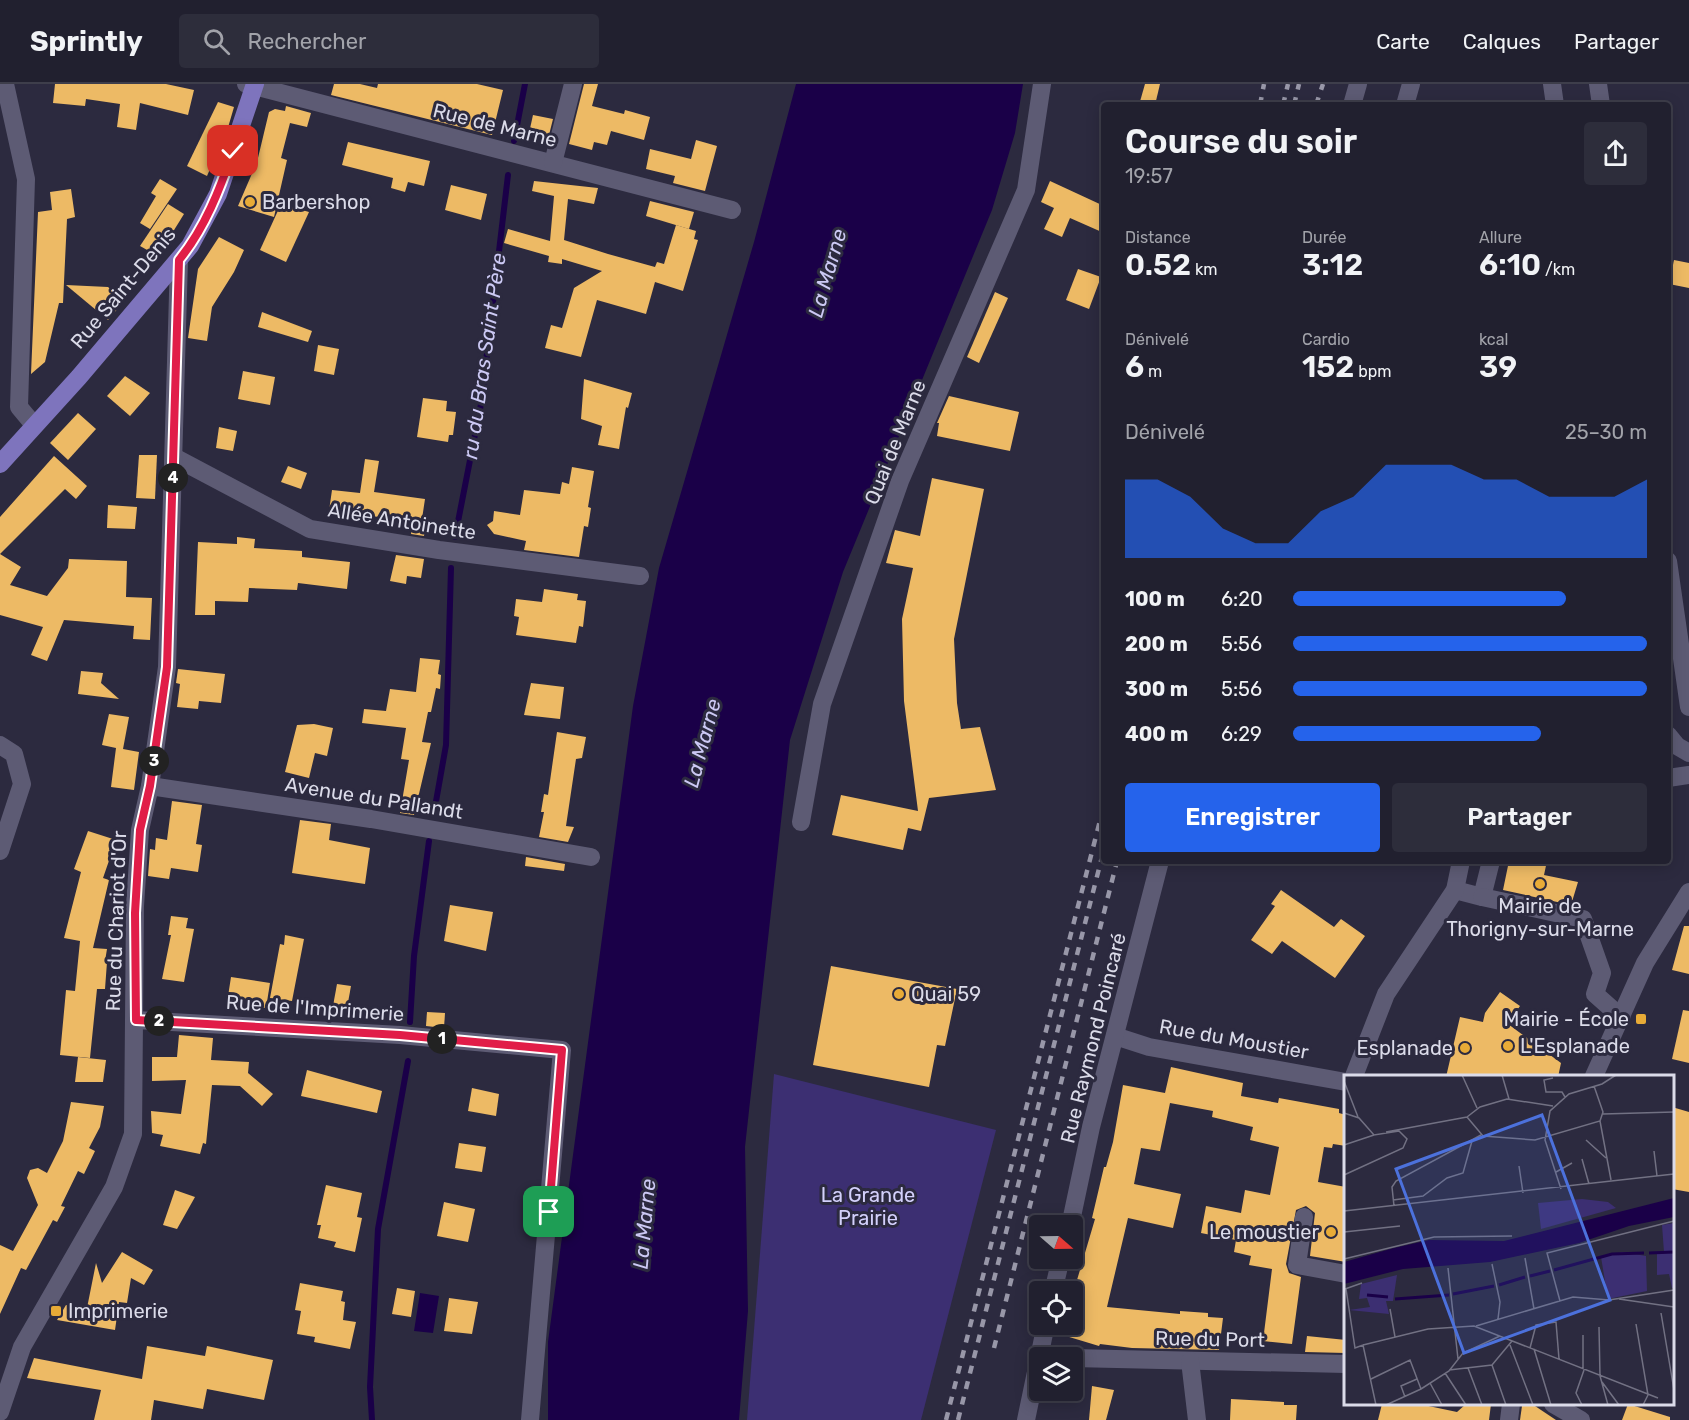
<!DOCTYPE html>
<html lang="fr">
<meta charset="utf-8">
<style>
:root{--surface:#21202f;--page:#2d2d3b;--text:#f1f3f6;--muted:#a2a3aa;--line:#3e3e4b;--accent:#2563eb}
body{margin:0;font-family:Rubik,sans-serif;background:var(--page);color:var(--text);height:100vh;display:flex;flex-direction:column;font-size:22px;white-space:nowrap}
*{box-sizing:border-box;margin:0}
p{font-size:20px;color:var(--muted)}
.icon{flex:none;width:33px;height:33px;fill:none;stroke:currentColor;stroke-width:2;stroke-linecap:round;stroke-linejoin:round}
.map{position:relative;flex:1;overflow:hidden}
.panel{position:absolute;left:1101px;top:18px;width:570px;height:762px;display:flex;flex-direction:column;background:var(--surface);border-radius:6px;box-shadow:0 3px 15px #0003,0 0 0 2px var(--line)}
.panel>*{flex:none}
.needle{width:39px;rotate:110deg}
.controls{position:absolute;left:1029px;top:1131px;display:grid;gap:12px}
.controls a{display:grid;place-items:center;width:54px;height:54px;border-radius:6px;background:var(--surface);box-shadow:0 3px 15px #0003,0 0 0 2px var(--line);font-size:30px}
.pin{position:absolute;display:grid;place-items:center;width:51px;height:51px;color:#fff;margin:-26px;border-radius:12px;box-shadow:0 3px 9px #0006}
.km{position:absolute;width:30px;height:30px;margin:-15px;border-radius:50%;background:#222;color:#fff;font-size:16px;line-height:30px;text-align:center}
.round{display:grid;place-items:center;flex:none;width:63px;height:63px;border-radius:6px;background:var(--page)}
.headline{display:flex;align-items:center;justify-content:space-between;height:102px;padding:0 24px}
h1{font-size:33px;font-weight:600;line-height:45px}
.figures{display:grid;grid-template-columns:repeat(3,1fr);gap:9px;height:102px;padding:6px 24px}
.figures div{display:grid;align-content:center}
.figures b{font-size:30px;font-weight:600}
.figures small{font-size:16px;font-weight:400}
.figures p{font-size:16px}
.chart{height:168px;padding:12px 24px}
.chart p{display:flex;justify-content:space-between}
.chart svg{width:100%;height:108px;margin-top:6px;fill:var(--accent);opacity:.7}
.primary-button{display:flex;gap:12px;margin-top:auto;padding:12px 24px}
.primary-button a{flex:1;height:69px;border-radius:6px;background:var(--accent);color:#fff;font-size:24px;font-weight:600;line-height:69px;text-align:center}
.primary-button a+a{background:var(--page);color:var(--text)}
ul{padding:0 24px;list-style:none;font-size:20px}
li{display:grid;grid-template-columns:96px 72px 1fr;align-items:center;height:45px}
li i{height:15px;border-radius:8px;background:var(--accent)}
header{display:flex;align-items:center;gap:36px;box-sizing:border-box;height:84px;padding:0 30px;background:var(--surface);border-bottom:2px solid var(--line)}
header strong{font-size:28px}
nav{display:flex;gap:33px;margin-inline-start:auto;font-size:21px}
.search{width:420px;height:54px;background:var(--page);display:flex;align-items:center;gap:15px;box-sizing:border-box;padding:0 21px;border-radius:6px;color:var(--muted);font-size:22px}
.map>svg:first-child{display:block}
.green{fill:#3c2f72}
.water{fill:#1a0048}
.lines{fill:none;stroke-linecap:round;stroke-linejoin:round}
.stream{stroke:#1a0048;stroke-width:6}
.building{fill:#edba65}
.minor{stroke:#5d5b74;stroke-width:18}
.major{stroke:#7e74bd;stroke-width:18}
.rail{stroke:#9897a8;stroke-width:4.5;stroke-dasharray:8 8;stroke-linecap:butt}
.route-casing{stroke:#fff;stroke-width:12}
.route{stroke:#e11d48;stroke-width:8}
.poi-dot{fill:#e8ab37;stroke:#2c2a3f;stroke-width:2}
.labels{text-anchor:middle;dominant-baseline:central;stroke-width:6;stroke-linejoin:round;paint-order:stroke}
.street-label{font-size:20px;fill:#dbdbe9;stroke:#2c2a3f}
.poi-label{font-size:20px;fill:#dbdbe9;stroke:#2c2a3f;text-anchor:start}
.park-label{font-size:20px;fill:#d3d0fb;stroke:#2c2a3f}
.water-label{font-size:21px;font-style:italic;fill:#ccc9f4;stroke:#2c2a3f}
.inset-river{fill:none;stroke:#1a0048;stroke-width:3}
.inset-road{fill:none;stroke:#727183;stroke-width:1.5}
.view{fill:#4c71dc;fill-opacity:0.15;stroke:#4c71dc;stroke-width:3}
.inset-edge{fill:none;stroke:#dbdbe9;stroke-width:3}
</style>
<header>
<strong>Sprintly</strong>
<div class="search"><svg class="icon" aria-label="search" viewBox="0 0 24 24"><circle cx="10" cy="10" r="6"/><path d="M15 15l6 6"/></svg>Rechercher</div>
<nav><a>Carte</a><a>Calques</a><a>Partager</a></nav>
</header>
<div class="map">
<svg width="1689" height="1336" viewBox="0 0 1689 1336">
<rect width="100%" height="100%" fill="#2c2a3f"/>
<polygon class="green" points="774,990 996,1046 921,1336 747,1336"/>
<g class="water">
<polygon points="796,0 1023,0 1015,49 992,126 843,488 790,656 745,1063 748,1227 739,1336 548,1336 548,1258 633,622 659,484 754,158"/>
<polygon points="420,1209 439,1212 433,1249 414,1247"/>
</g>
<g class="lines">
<g class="stream">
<polyline points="514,57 525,0"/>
<polyline points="455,453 481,320 508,91"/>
<polyline points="435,723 446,661 451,484"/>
<polyline points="410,938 414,872 429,757"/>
<polyline points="372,1336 370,1303 378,1145 408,977"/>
</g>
</g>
<g class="building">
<polygon points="55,0 166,0 194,6 188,31 140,19 136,46 117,43 120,20 86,15 85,22 53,19"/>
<polygon points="334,0 360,0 377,4 378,0 477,0 503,6 492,51 331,11"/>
<polygon points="584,0 598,0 592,22 624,30 625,26 650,33 644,56 611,47 607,61 594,58 592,66 569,60"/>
<polygon points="1145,0 1160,0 1155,21 1139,21"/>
<polygon points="218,18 234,23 227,47 207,92 187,82"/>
<polygon points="286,22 311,29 307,43 290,39 281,74 287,76 274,133 238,122 257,78 269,28 275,25 285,27"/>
<polygon points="533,31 553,35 548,55 529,49"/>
<polygon points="696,56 717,62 705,107 673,99 675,92 646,85 650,65 691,75"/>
<polygon points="348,58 430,77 424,102 408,98 405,108 391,104 393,94 342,81"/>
<polygon points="160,95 177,105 150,145 140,139 156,112 151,109"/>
<polygon points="534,97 598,104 594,120 568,115 564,156 608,170 655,183 657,178 664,180 676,141 696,147 694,155 698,156 683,207 655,198 646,230 597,216 581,273 545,264 551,241 562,244 574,204 602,187 562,175 562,180 548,178 549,172 504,159 508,145 550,157 554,112 532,107"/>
<polygon points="1050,97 1104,122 1104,149 1070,134 1062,153 1044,145 1054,124 1041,118"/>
<polygon points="451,101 487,110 481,136 445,126"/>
<polygon points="71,105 75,133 67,135 63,219 59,219 45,278 31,290 38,128 52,126 50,108"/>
<polygon points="650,117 694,128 689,145 646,132"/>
<polygon points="168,120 184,130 158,172 140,162"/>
<polygon points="281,120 309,128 286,178 260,166"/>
<polygon points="219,153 244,166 234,188 212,223 207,257 188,254 198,185"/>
<polygon points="1674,176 1689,179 1689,204 1669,200"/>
<polygon points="1078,185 1101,193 1089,225 1066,216"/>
<polygon points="66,201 108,203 124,217 108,236"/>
<polygon points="995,208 1008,214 979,279 967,273"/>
<polygon points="262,228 312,247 308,258 258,243"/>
<polygon points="318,261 339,265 334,291 314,287"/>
<polygon points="243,287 275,293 270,321 238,315"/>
<polygon points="125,292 150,309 130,332 107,312"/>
<polygon points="584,295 632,309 628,324 626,323 619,365 598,361 602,342 581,335"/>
<polygon points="949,312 1019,328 1010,367 937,352 939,339 937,339"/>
<polygon points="423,314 447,317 446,327 456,328 453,351 449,351 448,358 417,353"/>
<polygon points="78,329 96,345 68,376 50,359"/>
<polygon points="219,343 237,347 233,367 216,364"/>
<polygon points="139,371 157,371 155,415 136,414"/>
<polygon points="54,372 87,402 76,415 65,405 0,470 0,433"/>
<polygon points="365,375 379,377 374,408 425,415 422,435 426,435 424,452 411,450 413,437 329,427 332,406 360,409"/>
<polygon points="288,382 307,389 301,405 281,398"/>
<polygon points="572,383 594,387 588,423 591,424 588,443 584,442 579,473 524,466 526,457 494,450 487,441 493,437 494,427 520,431 524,406 560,410 562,398 569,400"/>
<polygon points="932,394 984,405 954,555 957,619 961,645 980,643 996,706 929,714 921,747 908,744 903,766 832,751 841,711 918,727 904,617 902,535 913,484 886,479 895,446 920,452"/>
<polygon points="108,421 137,423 135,445 107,444"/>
<polygon points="237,453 255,455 254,464 302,467 302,473 350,478 347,505 298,499 297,506 249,504 248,518 215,517 215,531 195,531 198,458 237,460"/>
<polygon points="0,470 21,483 10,501 47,512 68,484 69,475 127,477 126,513 152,514 150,556 133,555 134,542 64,536 47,577 31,571 43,543 0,531"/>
<polygon points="396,471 424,475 421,494 407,492 406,500 390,497"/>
<polygon points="544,505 578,510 577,516 586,517 583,543 579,542 576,559 516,551 519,533 514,532 516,515 542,518"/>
<polygon points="420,574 440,576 438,590 441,591 440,605 436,604 431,628 428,628 422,658 431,659 414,731 400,729 409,676 401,675 406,644 362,639 364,625 386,627 390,605 416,608"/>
<polygon points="178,585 225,590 221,619 199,617 198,625 177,623 180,600 176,599"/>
<polygon points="81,587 103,589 101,599 119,615 78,610"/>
<polygon points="531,599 564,603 560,635 524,631"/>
<polygon points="109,630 129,633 123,665 139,668 134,706 111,703 116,664 102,661"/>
<polygon points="314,640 333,644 327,672 315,669 309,694 285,688 297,641"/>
<polygon points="557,648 586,653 582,674 576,675 566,742 574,743 568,758 539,753 544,728 541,728 544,710 548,711"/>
<polygon points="172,717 202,721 196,760 202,761 198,788 171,784 169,795 148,792 150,765 155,766 156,754 167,756"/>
<polygon points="300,736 331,740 329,756 370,764 365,800 292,789"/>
<polygon points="88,747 113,755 109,766 112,768 103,794 109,796 93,864 107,865 105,877 107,878 105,905 97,905 90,974 60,971 66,906 75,907 80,857 64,854 81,788 74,785"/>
<polygon points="526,773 565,780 564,787 525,782"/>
<polygon points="1509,777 1547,777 1544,791 1578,798 1571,821 1503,806"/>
<polygon points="1281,806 1334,843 1341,835 1365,852 1335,894 1282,857 1272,870 1251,856 1275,822 1271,820"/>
<polygon points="450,821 493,828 486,867 444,857"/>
<polygon points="171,832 188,834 186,844 194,845 184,898 162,895 171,851 168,851"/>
<polygon points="1684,842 1689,842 1689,890 1672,886"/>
<polygon points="285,851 304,855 292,917 270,914 280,860 284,861"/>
<polygon points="831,882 957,905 945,962 937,961 929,1003 813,981"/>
<polygon points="231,893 270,899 266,924 227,919"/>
<polygon points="337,900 351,902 347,924 333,922"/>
<polygon points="1500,908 1520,922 1508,940 1561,979 1558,993 1446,993 1460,933 1483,938 1485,929"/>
<polygon points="1683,926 1689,927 1689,979 1672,975"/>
<polygon points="427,928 445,929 444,944 426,942"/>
<polygon points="179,951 213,954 211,976 249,978 248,989 273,1010 262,1022 240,1002 212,1001 206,1060 203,1059 200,1070 160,1062 163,1051 152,1049 151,1027 181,1030 186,996 152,997 152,973 177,973"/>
<polygon points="78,973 106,976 103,998 75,998"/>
<polygon points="1171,983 1243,999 1241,1012 1278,1019 1279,1014 1339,1025 1339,1029 1346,1031 1346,1062 1333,1060 1332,1064 1324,1063 1318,1098 1346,1103 1346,1178 1310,1172 1315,1129 1306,1122 1296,1126 1286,1180 1289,1189 1301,1193 1292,1260 1263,1257 1272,1185 1249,1181 1251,1172 1234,1168 1236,1156 1201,1149 1206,1122 1241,1129 1245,1106 1270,1111 1279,1063 1250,1056 1253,1043 1212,1033 1213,1027 1170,1019 1160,1067 1141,1064 1134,1100 1181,1110 1173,1144 1128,1134 1107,1223 1180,1230 1180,1227 1208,1229 1208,1233 1223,1234 1219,1266 1132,1264 1100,1260 1099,1262 1056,1249 1057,1240 1072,1240 1072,1213 1095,1135 1092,1134 1104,1083 1106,1083 1113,1058 1123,1001 1165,1009"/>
<polygon points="307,986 382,1007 377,1029 301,1012"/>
<polygon points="472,1004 499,1010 496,1032 468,1027"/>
<polygon points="71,1018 104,1022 100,1043 89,1064 95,1067 84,1090 78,1087 61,1122 65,1123 57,1138 53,1136 26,1186 21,1184 0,1230 0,1161 13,1167 38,1121 27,1094 30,1086 38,1084 47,1089 63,1057"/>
<polygon points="1672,1023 1689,1028 1689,1108 1672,1105"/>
<polygon points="459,1059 486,1063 482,1088 455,1084"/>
<polygon points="326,1101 362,1109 357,1133 362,1134 355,1168 334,1163 336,1158 318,1154 321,1141 317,1141"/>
<polygon points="175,1106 195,1113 177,1145 163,1141"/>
<polygon points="444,1118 475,1125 468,1158 437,1152"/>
<polygon points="122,1168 153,1186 144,1201 131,1194 127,1219 119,1218 115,1246 57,1236 66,1221 87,1224 96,1179 102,1199"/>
<polygon points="300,1199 343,1207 341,1217 345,1218 343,1236 356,1238 350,1265 314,1258 315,1253 297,1250 301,1227 295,1226"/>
<polygon points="397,1204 415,1207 411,1233 392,1230"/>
<polygon points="449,1214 478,1218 472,1250 444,1247"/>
<polygon points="1307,1252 1346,1256 1346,1269 1305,1268"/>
<polygon points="147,1262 205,1272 207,1262 273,1276 264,1316 207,1305 203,1325 154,1316 151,1336 94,1336 101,1306 27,1294 34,1274 142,1295"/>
<polygon points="1092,1302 1114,1306 1106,1336 1089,1336"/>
<polygon points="1231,1315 1284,1318 1284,1321 1297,1321 1296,1336 1230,1336"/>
<polygon points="1382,1320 1419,1320 1457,1328 1466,1320 1491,1320 1489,1336 1378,1336"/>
<polygon points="1532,1320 1556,1336 1520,1336 1522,1322"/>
<polygon points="1628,1320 1670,1333 1670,1336 1622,1336"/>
</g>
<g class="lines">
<g class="minor">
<polyline points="5,0 26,95 19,323 34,341"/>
<polyline points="246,0 732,126"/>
<polyline points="1552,0 1555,21"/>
<polyline points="1598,0 1601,21"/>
<polyline points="1352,21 1358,0"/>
<polyline points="1405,21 1411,0"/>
<polyline points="553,79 573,0"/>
<polyline points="174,373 310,445 439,466 640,492"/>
<polyline points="1668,477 1689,623"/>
<polyline points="1668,651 1677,662 1689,669"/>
<polyline points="0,661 14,670 22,700 0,767"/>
<polyline points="1668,694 1689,691"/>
<polyline points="150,702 371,735 591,773"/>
<polyline points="801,738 822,620 900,397 1026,106 1042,0"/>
<polyline points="1455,806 1482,813 1491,777"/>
<polyline points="1482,813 1583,835 1602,889 1595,910 1622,934"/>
<polyline points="136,936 400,951 562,966 530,1336"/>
<polyline points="1115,952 1149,963 1346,998"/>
<polyline points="1354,992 1386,910 1455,806 1461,777"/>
<polyline points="1594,992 1645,879 1689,808"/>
<polyline points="1304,1133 1297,1181 1346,1190"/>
<polyline points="1070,1142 1091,1043 1160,777"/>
<polyline points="1053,1208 1061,1174"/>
<polyline points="1039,1270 1065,1274"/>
<polyline points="1072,1274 1346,1280"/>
<polyline points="1190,1277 1197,1336"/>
<polyline points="1553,1320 1581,1336"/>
<polyline points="0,1328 22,1263 114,1103 133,1050 135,822 140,746 150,702 167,583 179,176"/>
<polyline points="1026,1336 1046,1240"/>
<polyline points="1509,1336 1511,1320"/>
</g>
<polyline class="major" points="0,380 79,293 190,162 218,110 255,0"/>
<g class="rail">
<polyline points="1260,21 1264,0"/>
<polyline points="1283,21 1288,0"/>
<polyline points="1294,21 1299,0"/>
<polyline points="1316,21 1323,0"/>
<polyline points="994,1264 1117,777"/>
<polyline points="946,1336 1104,721"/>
<polyline points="958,1336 1104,765"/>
</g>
</g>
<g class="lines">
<g class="route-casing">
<path id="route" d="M233,67C220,105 205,144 179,176L167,583L150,702L140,746L135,829L136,936L400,951L562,966L549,1128"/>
</g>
<use href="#route" class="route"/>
</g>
<g class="poi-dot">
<circle cx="250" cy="118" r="6"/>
<circle cx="1540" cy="800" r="6"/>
<circle cx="899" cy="910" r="6"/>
<rect x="1635" y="929" width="12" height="12" rx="3"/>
<circle cx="1508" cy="962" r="6"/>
<circle cx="1465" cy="964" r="6"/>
<circle cx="1331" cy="1148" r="6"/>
<rect x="50" y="1221" width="12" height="12" rx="3"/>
</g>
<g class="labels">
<g class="street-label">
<text transform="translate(495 41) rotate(14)">Rue de Marne</text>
<text transform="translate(123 204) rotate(-50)">Rue Saint-Denis</text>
<text transform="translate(895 358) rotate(-68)">Quai de Marne</text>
<text transform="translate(402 437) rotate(9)">Allée Antoinette</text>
<text transform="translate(374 714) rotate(9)">Avenue du Pallandt</text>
<text transform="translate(116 837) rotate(-88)">Rue du Chariot d'Or</text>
<text transform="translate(315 924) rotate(4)">Rue de l'Imprimerie</text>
<text transform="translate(1093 954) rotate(-76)">Rue Raymond Poincaré</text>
<text transform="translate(1234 955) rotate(10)">Rue du Moustier</text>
<text transform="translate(1210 1255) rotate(1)">Rue du Port</text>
</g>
<g class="poi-label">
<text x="262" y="118">Barbershop</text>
<text x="1540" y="822" text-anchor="middle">Mairie de<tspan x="1540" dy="23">Thorigny-sur-Marne</tspan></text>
<text x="911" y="910">Quai 59</text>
<text x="1629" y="935" text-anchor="end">Mairie - École</text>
<text x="1520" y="962">L'Esplanade</text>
<text x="1453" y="964" text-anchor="end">Esplanade</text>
<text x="1319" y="1148" text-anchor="end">Le moustier</text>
<text x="68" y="1227">Imprimerie</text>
</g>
<g class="park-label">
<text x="868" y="1111">La Grande<tspan x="868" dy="23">Prairie</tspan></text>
</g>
<g class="water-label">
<text transform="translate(827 189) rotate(-74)">La Marne</text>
<text transform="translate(484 272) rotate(-82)">ru du Bras Saint Père</text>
<text transform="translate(702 659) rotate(-75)">La Marne</text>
<text transform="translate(644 1140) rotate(-85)">La Marne</text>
</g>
</g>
<g transform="translate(1344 991)">
<rect width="330" height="330" fill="#2c2a3f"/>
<path d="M238,124L264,127L272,133L197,154L194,128ZM330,148V213H328L325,199L313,200V177H320L318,150ZM279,177L302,181L303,216L264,224L257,182ZM53,200L49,226H42L45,239L5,235L26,232L23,223L15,224L17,209Z" fill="#3c2f72"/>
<path d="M330,123V142L285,151L235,168L146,187L59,194L0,209V187L50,173L85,165L160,166Z" fill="#1a0048"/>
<path class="inset-river" d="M305,178L330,177M210,195L268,179L300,178M186,201L206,196M155,210L181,202M109,219L150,211M23,220L44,222M51,224L105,220"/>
<path class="inset-road" d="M118,0L133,33M158,0L165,24M209,3L200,5L202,17H218L221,22M0,6L14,42M0,38L15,43L30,60L55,56L63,64L59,73L0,100M259,39L330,37M123,42L139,61L191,65L256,46L259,37L250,11M123,42L136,32L163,24L209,31M256,46L267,105M42,57L123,42M242,65L262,83M0,70L30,60M310,76L313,101M238,84L245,109M175,91L179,118M212,97L228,88M217,114L201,65L206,36L225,19L258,9L272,0M49,125L79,121L103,103L119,98L128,66M50,131L48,112L52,106L137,60M0,136L330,99M0,157L56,151M181,183L190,234M0,184L90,162L168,161M148,189L156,227L154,244M104,193L114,284M1,214L18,208M2,214L11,273L19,270L32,330M275,224L330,232M216,226L203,178L330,146M46,234L51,262M317,238L330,315M292,249L304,320L299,330M132,251L229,222L265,225L330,215M255,252L256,301L264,330M19,270L84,254L130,251L314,323M166,270L189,330M186,273L192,250L212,247L215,284M190,274L207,330M148,290L162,330M124,293L138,330M239,294V260M105,295L148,290L168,266M101,298L122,330M27,304L66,285L77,314M258,307L275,330M86,308L98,330M61,322L57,311L73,304M42,330L77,314L105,296L119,278L156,261M238,330L232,318L240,295"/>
<path class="view" d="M198,40L266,225L120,278L52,94Z"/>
<rect width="330" height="330" class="inset-edge"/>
</g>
</svg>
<div class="controls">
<a><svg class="needle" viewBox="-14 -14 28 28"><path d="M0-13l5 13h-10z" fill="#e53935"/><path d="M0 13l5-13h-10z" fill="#a2a3aa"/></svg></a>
<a><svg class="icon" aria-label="locate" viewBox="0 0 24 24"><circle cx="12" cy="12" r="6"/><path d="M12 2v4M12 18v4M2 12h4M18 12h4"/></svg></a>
<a><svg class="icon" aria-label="layers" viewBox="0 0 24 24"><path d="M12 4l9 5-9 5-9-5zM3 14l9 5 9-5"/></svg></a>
</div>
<div class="pin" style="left:549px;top:1128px;background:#1e9e55"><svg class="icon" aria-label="arrive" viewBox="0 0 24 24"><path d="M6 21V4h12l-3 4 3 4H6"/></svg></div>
<div class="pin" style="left:233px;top:67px;background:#d93025"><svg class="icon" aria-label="check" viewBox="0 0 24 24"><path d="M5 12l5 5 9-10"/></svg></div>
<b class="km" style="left:442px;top:955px">1</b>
<b class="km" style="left:159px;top:937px">2</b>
<b class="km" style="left:154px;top:677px">3</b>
<b class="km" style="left:173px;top:394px">4</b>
<section class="panel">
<div class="headline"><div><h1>Course du soir</h1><p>19:57</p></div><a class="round"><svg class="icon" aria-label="share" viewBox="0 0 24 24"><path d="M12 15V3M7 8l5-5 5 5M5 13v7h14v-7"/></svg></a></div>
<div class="figures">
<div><p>Distance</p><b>0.52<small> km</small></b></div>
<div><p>Durée</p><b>3:12</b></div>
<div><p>Allure</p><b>6:10<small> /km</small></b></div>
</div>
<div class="figures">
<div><p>Dénivelé</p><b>6<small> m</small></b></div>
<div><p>Cardio</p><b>152<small> bpm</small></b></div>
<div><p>kcal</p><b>39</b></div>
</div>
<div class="chart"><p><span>Dénivelé</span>25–30 m</p>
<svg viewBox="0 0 160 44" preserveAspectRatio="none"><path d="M0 44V12L10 12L20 19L30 32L40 38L50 38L60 25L70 19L80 6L90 6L100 6L110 12L120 12L130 19L140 19L150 19L160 12V44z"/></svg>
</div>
<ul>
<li><b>100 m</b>6:20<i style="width:77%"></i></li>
<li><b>200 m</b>5:56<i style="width:100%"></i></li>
<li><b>300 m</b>5:56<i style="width:100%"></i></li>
<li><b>400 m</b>6:29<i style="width:70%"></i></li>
</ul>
<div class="primary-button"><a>Enregistrer</a><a>Partager</a></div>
</section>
</div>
